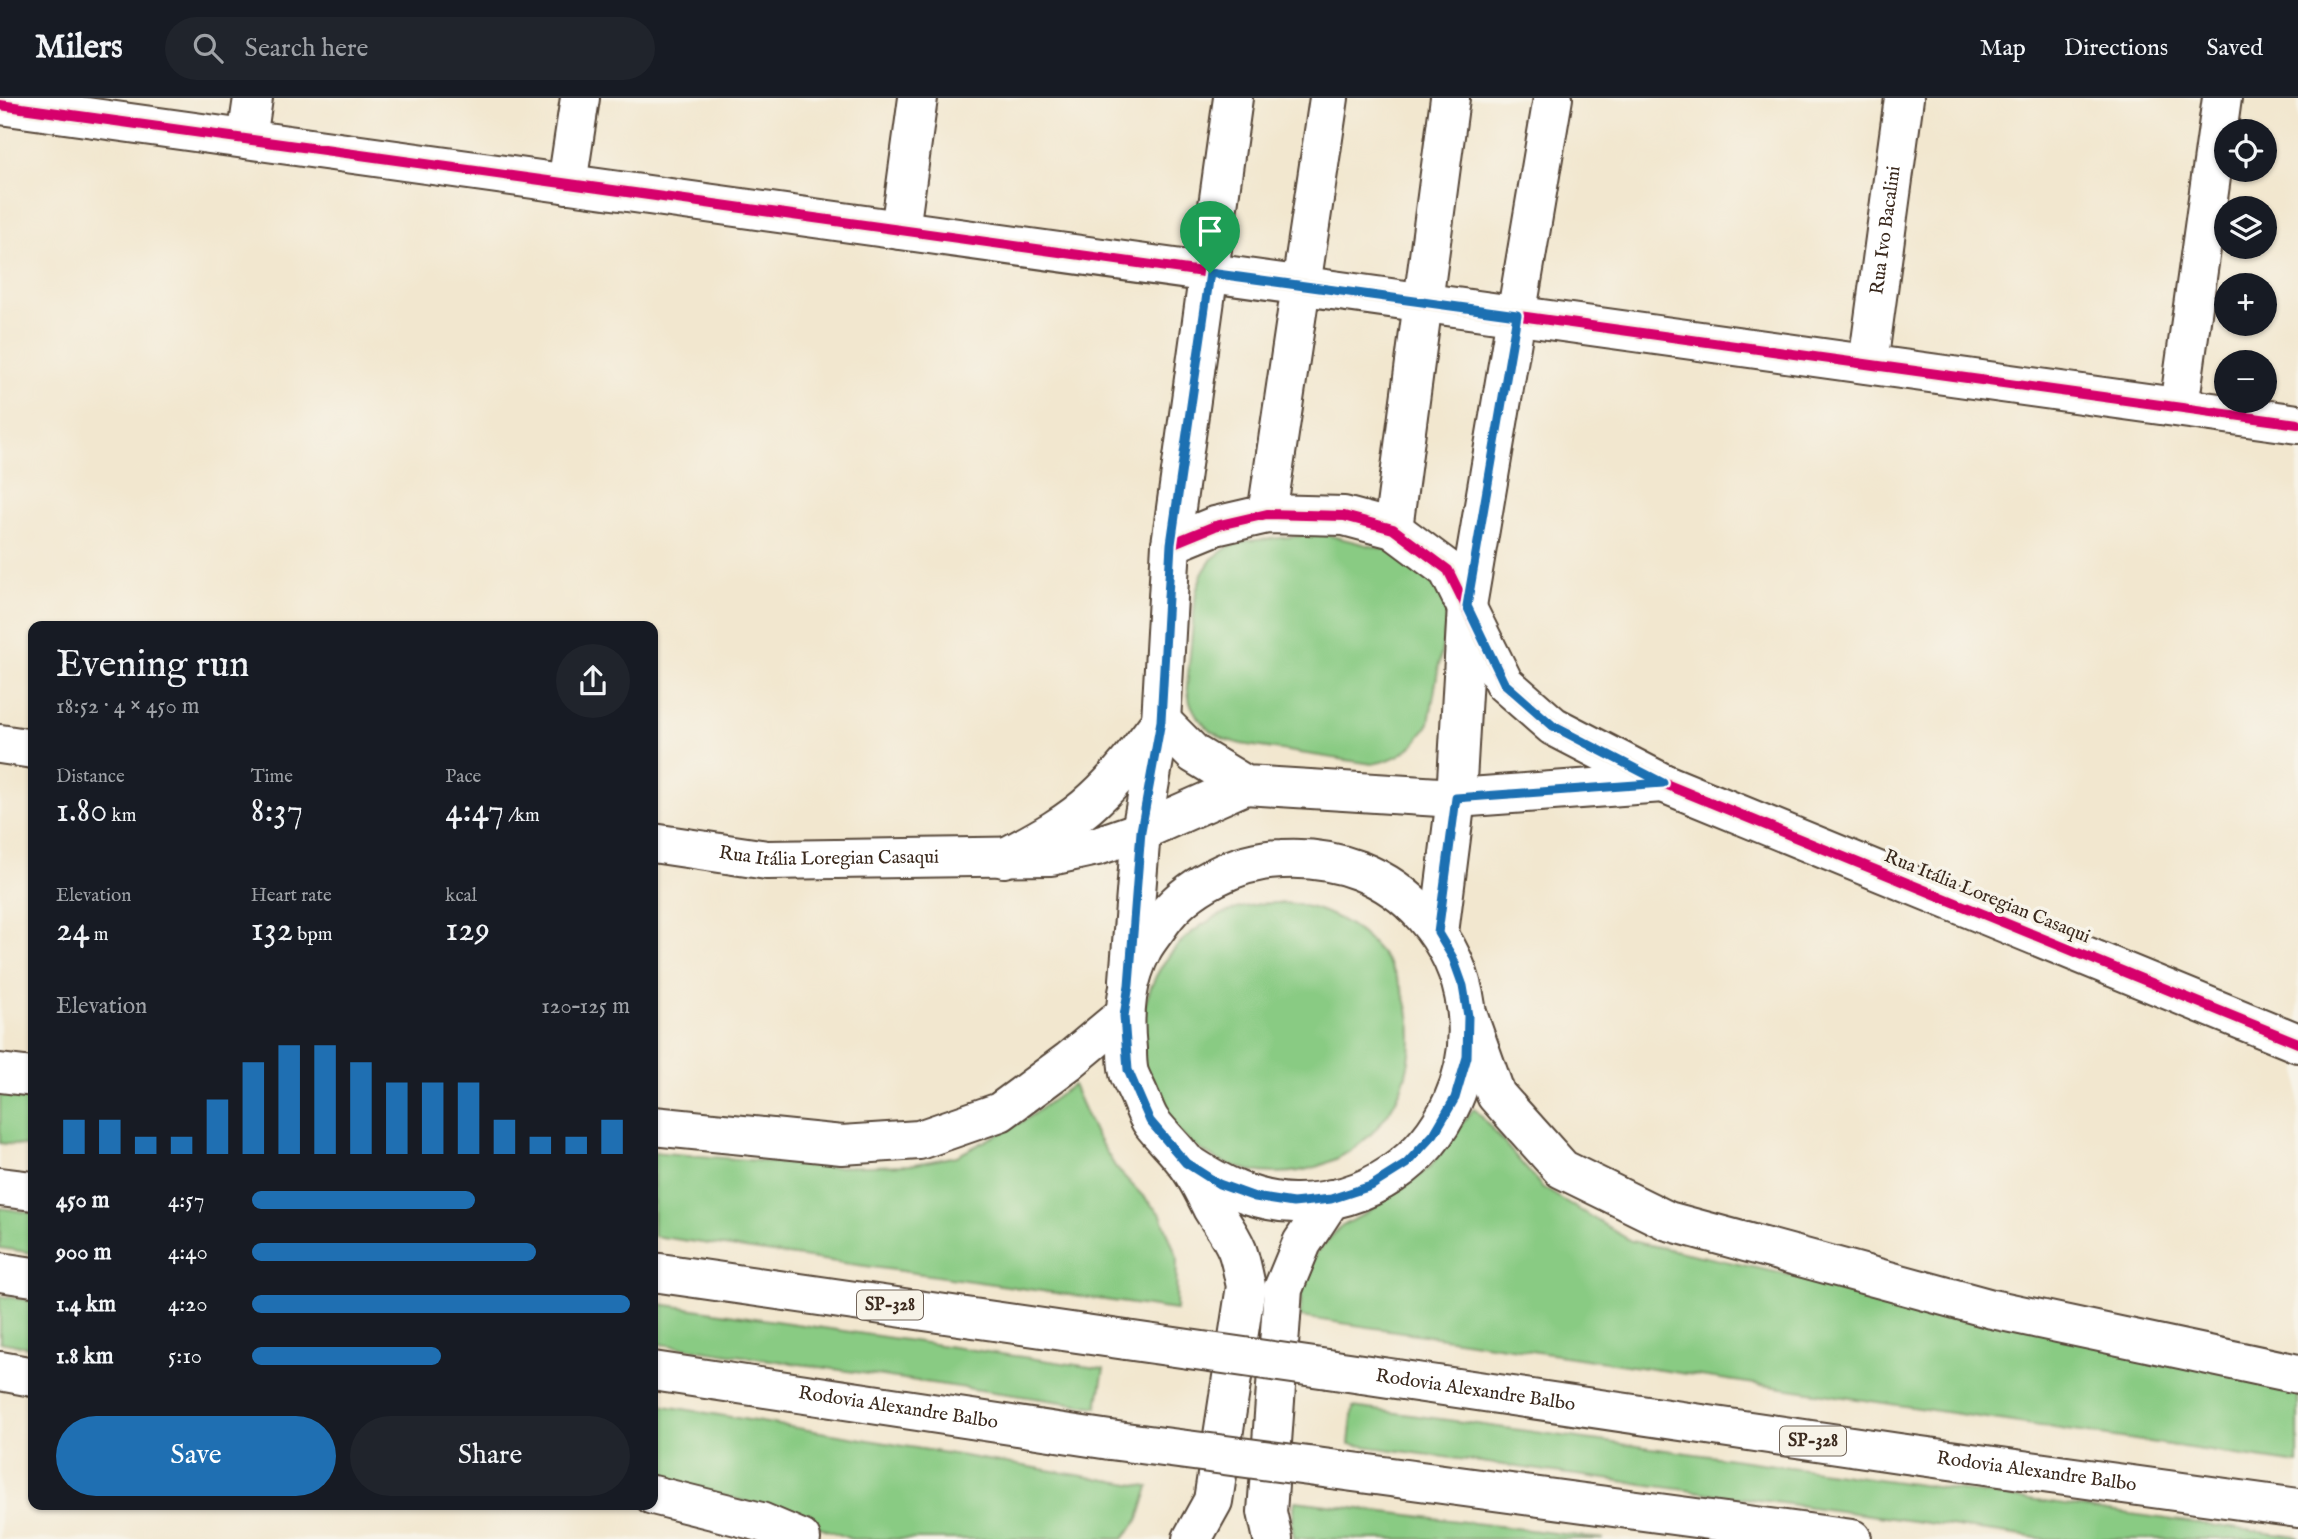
<!DOCTYPE html>
<meta charset="utf-8">
<style>
:root{--surface:#171b24;--page:#20242c;--text:#f1f3f6;--muted:#9ea1a6;--line:#363941;--accent:#1f6fb2}
body{margin:0;font-family:"IM FELL English",serif;background:var(--page);color:var(--text);height:100vh;display:flex;flex-direction:column;font-size:26px;white-space:nowrap}
*{box-sizing:border-box;margin:0}
p{font-size:23px;color:var(--muted)}
.icon{flex:none;width:38px;height:38px;fill:none;stroke:currentColor;stroke-width:2;stroke-linecap:round;stroke-linejoin:round}
.map{position:relative;flex:1;overflow:hidden}
.panel{position:absolute;left:28px;top:523px;width:630px;height:889px;display:flex;flex-direction:column;background:var(--surface);border-radius:14px;box-shadow:0 2px 5px #0004}
.panel>*{flex:none}
.tools{position:absolute;left:2214px;top:21px;display:grid;gap:14px}
.tools a{display:grid;place-items:center;width:63px;height:63px;border-radius:50%;background:var(--surface);box-shadow:0 2px 5px #0004;font-size:35px}
.pin{position:absolute;display:grid;place-items:center;width:60px;height:60px;color:#fff;margin:-72px -30px;border-radius:50% 50% 50% 0;rotate:-45deg;box-shadow:0 0 7px #0007}
.pin .icon{rotate:45deg}
.round{display:grid;place-items:center;flex:none;width:74px;height:74px;border-radius:37px;background:var(--page)}
.headline{display:flex;align-items:center;justify-content:space-between;height:119px;padding:0 28px}
h1{font-size:38px;font-weight:600;line-height:52px}
.stats{display:grid;grid-template-columns:repeat(3,1fr);gap:10px;height:119px;padding:7px 28px}
.stats div{display:grid;align-content:center}
.stats b{font-size:35px;font-weight:600}
.stats small{font-size:19px;font-weight:400}
.stats p{font-size:19px}
.chart{height:196px;padding:14px 28px}
.chart p{display:flex;justify-content:space-between}
.chart svg{width:100%;height:126px;margin-top:7px;stroke:var(--accent);stroke-width:6}
.action{display:flex;gap:14px;margin-top:auto;padding:14px 28px}
.action a{flex:1;height:80px;border-radius:42px;background:var(--accent);color:#fff;font-size:28px;font-weight:600;line-height:80px;text-align:center}
.action a+a{background:var(--page);color:var(--text)}
ul{padding:0 28px;list-style:none;font-size:23px}
li{display:grid;grid-template-columns:112px 84px 1fr;align-items:center;height:52px}
li i{height:18px;border-radius:9px;background:var(--accent)}
header{display:flex;align-items:center;gap:42px;box-sizing:border-box;height:98px;padding:0 35px;background:var(--surface);border-bottom:2px solid var(--line)}
header strong{font-size:33px}
nav{display:flex;gap:38px;margin-inline-start:auto;font-size:24px}
.search{width:490px;height:63px;background:var(--page);display:flex;align-items:center;gap:18px;box-sizing:border-box;padding:0 24px;border-radius:38px;color:var(--muted);font-size:26px}
.map>svg:first-child{display:block}
.green{fill:#89cb83;stroke:#627a50;stroke-width:2}
.lines{fill:none;stroke-linecap:round;stroke-linejoin:round}
.minor-casing{stroke:#564639;stroke-width:42}
.major-casing{stroke:#564639;stroke-width:42}
.highway-casing{stroke:#564639;stroke-width:42}
.minor{stroke:#fff;stroke-width:38}
.major{stroke:#fff;stroke-width:38}
.highway{stroke:#fff;stroke-width:38}
.highway-bridge-casing{stroke:#564639;stroke-width:42;stroke-linecap:butt}
.highway-bridge{stroke:#fff;stroke-width:38}
.cycleway-casing{stroke:#f7f3e8;stroke-width:15}
.cycleway{stroke:#d6006c;stroke-width:10}
.route-casing{stroke:#fff;stroke-width:14}
.route{stroke:#1f6fb2;stroke-width:9}
.labels{text-anchor:middle;dominant-baseline:central;stroke-width:7;stroke-linejoin:round;paint-order:stroke}
.shield{fill:#f7f3e8;stroke:#73665b;stroke-width:2}
.shield-label{font-size:18px;font-weight:bold;fill:#3b2a1e}
.street-label{font-size:19px;fill:#3b2a1e;stroke:#f7f3e8}
</style>
<header>
<strong>Milers</strong>
<div class="search"><svg class="icon" aria-label="search" viewBox="0 0 24 24"><circle cx="10" cy="10" r="6"/><path d="M15 15l6 6"/></svg>Search here</div>
<nav><a>Map</a><a>Directions</a><a>Saved</a></nav>
</header>
<div class="map">
<svg width="2298" height="1441" viewBox="0 0 2298 1441">
<rect width="100%" height="100%" fill="#f7f3e8"/>
<filter id="ink" filterUnits="userSpaceOnUse"><feTurbulence type="fractalNoise" baseFrequency=".0143" numOctaves="2"/><feDisplacementMap in="SourceGraphic" scale="14" xChannelSelector="R" yChannelSelector="G"/><feConvolveMatrix kernelMatrix="1 2 1 2 8 2 1 2 1" color-interpolation-filters="sRGB"/></filter>
<filter id="wash" filterUnits="userSpaceOnUse"><feTurbulence type="fractalNoise" baseFrequency=".00686" numOctaves="4" result="noise"/><feDisplacementMap in="SourceGraphic" scale="28" xChannelSelector="R" yChannelSelector="G"/><feGaussianBlur stdDeviation="1.57" result="paint"/><feColorMatrix in="noise" values="0 0 0 0 0 0 0 0 0 0 0 0 0 0 0 0 0 1.4 0 .05"/><feComposite in="paint" operator="in"/></filter>
<g filter="url(#wash)">
<rect width="100%" height="100%" fill="#f2e7cf"/>
<g class="green">
<path d="M1323,436L1391,453L1424,475L1449,508L1429,625C1415,650 1400,661 1372,666L1241,646L1224,641L1210,632L1198,620L1190,605L1187,588L1196,494L1202,476L1212,461L1228,449L1246,443Z"/>
<circle cx="1276" cy="940" r="135"/>
<polygon points="1073,987 1094,1034 1116,1070 1161,1117 1177,1159 1176,1212 653,1138 653,1054 829,1069 910,1067 957,1058 1025,1022"/>
<polygon points="0,993 33,998 33,1049 0,1045"/>
<polygon points="1474,1010 1542,1089 1631,1143 2298,1286 2298,1366 1300,1219 1302,1186 1316,1155 1339,1130 1368,1114 1429,1070"/>
<polygon points="0,1110 33,1115 33,1155 0,1150"/>
<polygon points="0,1198 33,1203 33,1250 0,1244"/>
<polygon points="653,1205 1104,1271 1097,1309 653,1245"/>
<polygon points="653,1306 1149,1389 1139,1421 1123,1441 851,1441 773,1411 653,1379"/>
<polygon points="1353,1309 2298,1439 2298,1441 2045,1441 1349,1346"/>
<polygon points="1295,1403 1603,1441 1294,1441 1292,1427"/>
</g>
</g>
<g filter="url(#ink)">
<g class="lines">
<g class="minor-casing">
<g id="minor">
<polyline points="0,7 2298,326"/>
<polyline points="247,41 253,0"/>
<polyline points="567,86 580,0"/>
<polyline points="900,132 918,0"/>
<path id="s1" d="M1868,266L1904,0"/>
<polyline points="2179,309 2222,0"/>
<polyline points="1267,416 1329,0"/>
<polyline points="1393,431 1450,0"/>
<polyline points="1171,446 1215,428 1267,416 1344,418 1393,431 1448,472 1504,585 1553,628 1663,685 2298,945"/>
<polyline points="0,646 33,651"/>
<path id="s2" d="M653,745L767,762L1051,758L1097,748L1141,733L1245,687"/>
<path d="M1004,760C1036,743 1069,726 1095,701C1120,678 1140,651 1161,623L1194,656L1245,687L1456,700L1663,685"/>
<polyline points="1439,835 1456,700 1467,508 1553,0"/>
<polyline points="1129,882 1141,733 1161,623 1171,446 1233,0"/>
</g>
</g>
<g class="major-casing">
<g id="major">
<path d="M1187,1065C1219,1086 1254,1104 1294,1105C1445,1106 1522,930 1424,818C1387,776 1336,758 1282,761C1238,762 1186,788 1161,824C1155,833 1148,841 1143,850C1126,883 1123,915 1127,951C1127,959 1127,967 1129,975C1132,983 1136,990 1139,997C1143,1006 1146,1017 1152,1025C1162,1038 1174,1049 1184,1062C1196,1076 1204,1094 1212,1110C1220,1123 1231,1137 1237,1152C1241,1163 1243,1176 1246,1188L1213,1403L1192,1441"/>
<polyline points="1273,1441 1267,1414 1283,1191 1302,1145 1331,1101"/>
</g>
</g>
<g class="highway-casing">
<g id="highway">
<polyline points="1468,918 1496,997 1562,1071 1668,1123 1992,1211 2298,1276"/>
<polyline points="0,975 33,979"/>
<polyline points="653,1028 842,1047 919,1042 1000,1014 1069,963 1124,917"/>
<polyline points="0,1089 33,1093"/>
<polyline points="0,1174 33,1179"/>
<polyline points="653,1174 1126,1242"/>
<path id="s3" d="M1328,1271L1899,1355L2298,1410"/>
<polyline points="0,1273 33,1279"/>
<path id="s4" d="M653,1273L1110,1342"/>
<polyline points="1316,1369 1852,1441"/>
<polyline points="653,1397 761,1424 801,1441"/>
</g>
</g>
<use href="#minor" class="minor"/>
<use href="#major" class="major"/>
<use href="#highway" class="highway"/>
<g class="highway-bridge-casing">
<g id="highway-bridge">
<polyline points="1126,1242 1328,1271"/>
<polyline points="1110,1342 1316,1369"/>
</g>
</g>
<use href="#highway-bridge" class="highway-bridge"/>
<g class="cycleway-casing">
<g id="cycleway">
<polyline points="0,7 2298,326"/>
<polyline points="1171,446 1215,428 1267,416 1344,418 1393,431 1448,472 1504,585 1553,628 1663,685 2298,945"/>
</g>
</g>
<use href="#cycleway" class="cycleway"/>
</g>
</g>
<g class="lines" filter="url(#ink)">
<g class="route-casing">
<polygon id="route" points="1210,175 1517,217 1467,508 1504,585 1553,628 1663,685 1456,700 1438,835 1453,860 1463,888 1468,918 1467,959 1455,1000 1434,1036 1406,1066 1371,1088 1331,1101 1293,1105 1255,1099 1219,1086 1186,1065 1150,1023 1128,972 1124,918 1129,887 1141,733 1161,623 1171,446"/>
</g>
<use href="#route" class="route"/>
</g>
<g class="labels">
<g class="shield">
<rect x="857" y="1192.5" width="66" height="29" rx="5"/>
<rect x="1780" y="1328.5" width="66" height="29" rx="5"/>
</g>
<g class="shield-label">
<text x="890" y="1207">SP-328</text>
<text x="1813" y="1343">SP-328</text>
</g>
<g class="street-label">
<text stroke="none"><textPath href="#s1" startOffset="135">Rua Ivo Bacalini</textPath></text>
<text stroke="none"><textPath href="#s2" startOffset="177">Rua Itália Loregian Casaqui</textPath></text>
<text transform="translate(1987 799) rotate(22)">Rua Itália Loregian Casaqui</text>
<text stroke="none"><textPath href="#s3" startOffset="149">Rodovia Alexandre Balbo</textPath></text>
<text stroke="none"><textPath href="#s4" startOffset="248">Rodovia Alexandre Balbo</textPath></text>
<text stroke="none"><textPath href="#s3" startOffset="716">Rodovia Alexandre Balbo</textPath></text>
</g>
</g>
</svg>
<div class="tools">
<a><svg class="icon" aria-label="locate" viewBox="0 0 24 24"><circle cx="12" cy="12" r="6"/><path d="M12 2v4M12 18v4M2 12h4M18 12h4"/></svg></a>
<a><svg class="icon" aria-label="layers" viewBox="0 0 24 24"><path d="M12 4l9 5-9 5-9-5zM3 14l9 5 9-5"/></svg></a>
<a>+</a>
<a>−</a>
</div>
<div class="pin" style="left:1210px;top:175px;background:#1e9e55"><svg class="icon" aria-label="arrive" viewBox="0 0 24 24"><path d="M6 21V4h12l-3 4 3 4H6"/></svg></div>
<section class="panel">
<div class="headline"><div><h1>Evening run</h1><p>18:52 · 4 × 450 m</p></div><a class="round"><svg class="icon" aria-label="share" viewBox="0 0 24 24"><path d="M12 15V3M7 8l5-5 5 5M5 13v7h14v-7"/></svg></a></div>
<div class="stats">
<div><p>Distance</p><b>1.80<small> km</small></b></div>
<div><p>Time</p><b>8:37</b></div>
<div><p>Pace</p><b>4:47<small> /km</small></b></div>
</div>
<div class="stats">
<div><p>Elevation</p><b>24<small> m</small></b></div>
<div><p>Heart rate</p><b>132<small> bpm</small></b></div>
<div><p>kcal</p><b>129</b></div>
</div>
<div class="chart"><p><span>Elevation</span>120–125 m</p>
<svg viewBox="0 0 160 44" preserveAspectRatio="none"><path d="M5 44V32M15 44V32M25 44V38M35 44V38M45 44V25M55 44V12M65 44V6M75 44V6M85 44V12M95 44V19M105 44V19M115 44V19M125 44V32M135 44V38M145 44V38M155 44V32"/></svg>
</div>
<ul>
<li><b>450 m</b>4:57<i style="width:59%"></i></li>
<li><b>900 m</b>4:40<i style="width:75%"></i></li>
<li><b>1.4 km</b>4:20<i style="width:100%"></i></li>
<li><b>1.8 km</b>5:10<i style="width:50%"></i></li>
</ul>
<div class="action"><a>Save</a><a>Share</a></div>
</section>
</div>
